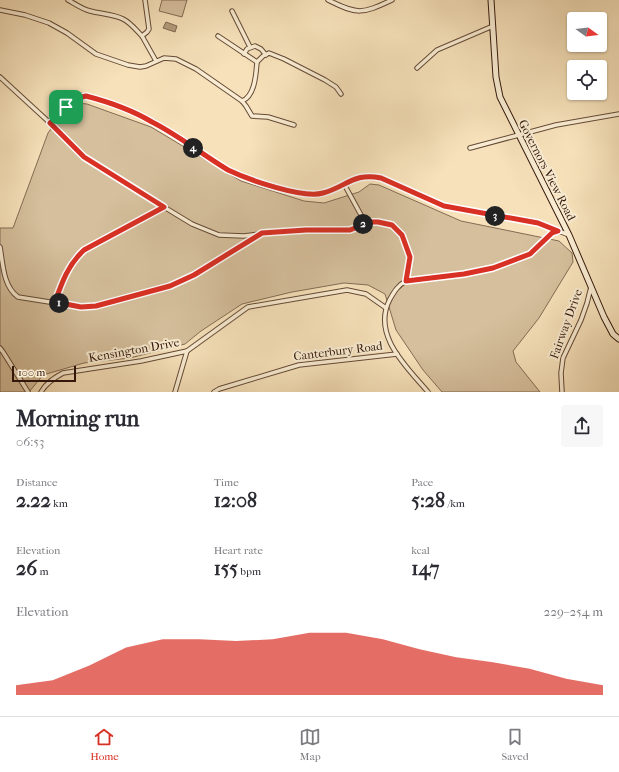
<!DOCTYPE html>
<meta charset="utf-8">
<style>
:root{--surface:#fff;--page:#f7f7f7;--text:#2b2b33;--muted:#7c7c81;--line:#e1e1e2;--accent:#d93025}
body{margin:0;font-family:"IM FELL French Canon",serif;background:var(--page);color:var(--text);height:100vh;display:flex;flex-direction:column;font-size:15px;white-space:nowrap}
*{box-sizing:border-box;margin:0}
p{font-size:13px;color:var(--muted)}
.icon{flex:none;width:22px;height:22px;fill:none;stroke:currentColor;stroke-width:2;stroke-linecap:round;stroke-linejoin:round}
.map{position:relative;height:392px;overflow:hidden}
.drawer{display:flex;flex-direction:column;background:var(--surface);flex:1}
.drawer>*{flex:none}
.needle{width:26px;rotate:105deg}
.fabs{position:absolute;left:567px;top:12px;display:grid;gap:8px}
.fabs a{display:grid;place-items:center;width:40px;height:40px;border-radius:4px;background:var(--surface);box-shadow:0 1px 3px #0004;font-size:20px}
.scale{position:absolute;left:12px;bottom:10px;width:64px;box-sizing:border-box;padding-left:4px;border:2px solid #33180b;border-top:0;font-size:11px;line-height:14px;white-space:nowrap;color:#33180b;-webkit-text-stroke:3px #f9ecd2;paint-order:stroke}
.pin{position:absolute;display:grid;place-items:center;width:34px;height:34px;color:#fff;margin:-17px;border-radius:8px;box-shadow:0 2px 6px #0006}
.km{position:absolute;width:20px;height:20px;margin:-10px;border-radius:50%;background:#222;color:#fff;font-size:11px;line-height:20px;text-align:center}
.round{display:grid;place-items:center;flex:none;width:42px;height:42px;border-radius:4px;background:var(--page)}
.head{display:flex;align-items:center;justify-content:space-between;height:68px;padding:0 16px}
h1{font-size:22px;font-weight:800;line-height:30px}
.metrics{display:grid;grid-template-columns:repeat(3,1fr);gap:6px;height:68px;padding:4px 16px}
.metrics div{display:grid;align-content:center}
.metrics b{font-size:20px;font-weight:800}
.metrics small{font-size:11px;font-weight:400}
.metrics p{font-size:11px}
.chart{height:112px;padding:8px 16px}
.chart p{display:flex;justify-content:space-between}
.chart svg{width:100%;height:72px;margin-top:4px;fill:var(--accent);opacity:.7}
.dock{display:flex;justify-content:space-around;align-items:center;height:56px;border-top:1px solid var(--line);background:var(--surface);font-size:11px;color:var(--muted)}
.dock a{display:grid;justify-items:center;gap:2px}
.dock .current{color:var(--accent)}
.map>svg:first-child{display:block}
.green{fill:#d5bf9c;stroke:#846c54}
.water{fill:#b49d7e;stroke:#806850}
.lines{fill:none;stroke-linecap:round;stroke-linejoin:round}
.street-casing{stroke:#644a37;stroke-width:5.5}
.secondary-casing{stroke:#33180b;stroke-width:7}
.street{stroke:#f9ecd2;stroke-width:3.5}
.secondary{stroke:#f9ecd2;stroke-width:5}
.route-casing{stroke:#fff;stroke-width:8}
.route{stroke:#d93025;stroke-width:5}
.labels{text-anchor:middle;dominant-baseline:central;stroke-width:4;stroke-linejoin:round;paint-order:stroke}
.street-label{font-size:12px;fill:#33180b;stroke:#f9ecd2}
</style>
<div class="map">
<svg width="619" height="392" viewBox="0 0 619 392">
<rect width="100%" height="100%" fill="#f6e1ba"/>
<filter id="stains"><feTurbulence type="fractalNoise" baseFrequency=".005" numOctaves="4"/><feColorMatrix values="0 0 0 0 .2 0 0 0 0 .09 0 0 0 0 .02 0 0 0 .5 -.17"/></filter>
<radialGradient id="worn" r=".72"><stop offset=".6" stop-color="#630" stop-opacity="0"/><stop offset="1" stop-color="#630" stop-opacity=".3"/></radialGradient>
<g class="green">
<polygon points="162,0 187,0 182,17 159,11"/>
<path d="M77,103L87,104L151,127L241,181L304,201L324,203L359,192L370,184L379,185L461,221L559,241L572,253L573,262L539,318L513,351L516,362L540,392H442L423,370L396,330L385,294L368,285L344,283L292,292L242,304L201,331L185,344L130,358L84,363L43,375L29,392H0V228H13L48,133C56,121 65,112 77,103Z"/>
</g>
<polygon class="water" points="166,22 177,26 175,32 163,28"/>
<g class="lines">
<g class="street-casing">
<g id="street">
<path d="M68,0C75,4 82,9 90,11C101,14 113,14 123,19C131,23 136,30 142,36L147,32L149,29L145,0"/>
<path d="M328,0C358,15 362,14 392,0"/>
<polyline points="0,10 25,15 49,23 67,33 96,54 128,65 140,67 146,66 164,58 176,59 196,69 242,101 246,106 252,116 268,117 294,125"/>
<polyline points="232,11 250,47"/>
<polyline points="142,36 156,61"/>
<path d="M218,36L257,62C256,74 255,96 242,101"/>
<polyline points="244,54 247,49 255,46 261,49 266,55"/>
<polyline points="257,62 263,56 269,53 284,59 325,80 336,87 341,94"/>
<polyline points="417,68 437,50 493,26"/>
<polyline points="0,77 50,123 83,157 164,207 192,224 219,235 244,236 259,234"/>
<path d="M50,123C60,114 71,98 86,97C94,96 104,101 112,104C126,110 141,115 154,122C179,137 202,156 228,170C246,180 268,185 288,190C298,193 310,196 321,194C346,190 351,171 381,178L444,206L538,223L569,235"/>
<polyline points="470,148 556,125 619,114"/>
<polyline points="344,184 361,215 363,225"/>
<path d="M0,247C3,264 3,286 18,297L81,307L96,306L170,286L182,281L262,233L306,230H350L370,222H378L392,225L402,235L410,257L406,281C398,285 394,292 390,299C371,335 407,367 428,392"/>
<polyline points="406,281 464,274 493,268 530,254 552,233 558,231"/>
<path d="M55,302C62,282 68,265 84,250L164,207"/>
<polyline points="0,348 3,352 28,392"/>
<path d="M41,392C46,383 54,378 63,373L141,361L187,351L248,307L347,290L366,294L386,308"/>
<polyline points="175,392 187,351"/>
<polyline points="214,392 219,389 299,365 397,354"/>
<polyline points="562,392 561,373 563,358 581,320 587,303 591,287"/>
</g>
</g>
<g class="secondary-casing">
<polyline id="secondary" points="491,0 496,77 500,97 569,235 604,317 613,334 619,339"/>
</g>
<use href="#street" class="street"/>
<use href="#secondary" class="secondary"/>
</g>
<g class="lines">
<g class="route-casing">
<path id="route" d="M86,96C109,102 132,110 152,122C178,135 203,155 228,170C247,179 302,199 323,193C346,187 354,172 381,178L444,206L538,223L558,231L552,233L530,254L493,268L464,274L406,281L410,257L402,235L392,225L378,222H370L350,230H306L262,233L194,275L170,286L96,306L81,307L55,302C62,282 68,265 84,250L164,207L84,157L50,123L75,99Z"/>
</g>
<use href="#route" class="route"/>
</g>
<g class="labels">
<g class="street-label">
<text transform="translate(547 170) rotate(63)">Governors View Road</text>
<text transform="translate(566 324) rotate(-70)">Fairway Drive</text>
<text transform="translate(134 350) rotate(-10)">Kensington Drive</text>
<text transform="translate(338 351) rotate(-7)">Canterbury Road</text>
</g>
</g>
<rect width="100%" height="100%" filter="url(#stains)"/>
<rect width="100%" height="100%" fill="url(#worn)"/>
</svg>
<div class="fabs">
<a><svg class="needle" viewBox="-14 -14 28 28"><path d="M0-13l5 13h-10z" fill="#e53935"/><path d="M0 13l5-13h-10z" fill="#7c7c81"/></svg></a>
<a><svg class="icon" aria-label="locate" viewBox="0 0 24 24"><circle cx="12" cy="12" r="6"/><path d="M12 2v4M12 18v4M2 12h4M18 12h4"/></svg></a>
</div>
<div class="scale">100 m</div>
<div class="pin" style="left:66px;top:107px;background:#1e9e55"><svg class="icon" aria-label="arrive" viewBox="0 0 24 24"><path d="M6 21V4h12l-3 4 3 4H6"/></svg></div>
<b class="km" style="left:59px;top:303px">1</b>
<b class="km" style="left:363px;top:224px">2</b>
<b class="km" style="left:495px;top:216px">3</b>
<b class="km" style="left:193px;top:148px">4</b>
</div>
<section class="drawer">
<div class="head"><div><h1>Morning run</h1><p>06:53</p></div><a class="round"><svg class="icon" aria-label="share" viewBox="0 0 24 24"><path d="M12 15V3M7 8l5-5 5 5M5 13v7h14v-7"/></svg></a></div>
<div class="metrics">
<div><p>Distance</p><b>2.22<small> km</small></b></div>
<div><p>Time</p><b>12:08</b></div>
<div><p>Pace</p><b>5:28<small> /km</small></b></div>
</div>
<div class="metrics">
<div><p>Elevation</p><b>26<small> m</small></b></div>
<div><p>Heart rate</p><b>155<small> bpm</small></b></div>
<div><p>kcal</p><b>147</b></div>
</div>
<div class="chart"><p><span>Elevation</span>229–254 m</p>
<svg viewBox="0 0 160 44" preserveAspectRatio="none"><path d="M0 44V38L10 35L20 26L30 15L40 10L50 10L60 11L70 10L80 6L90 6L100 10L110 16L120 21L130 24L140 28L150 34L160 38V44z"/></svg>
</div>
</section>
<nav class="dock">
<a class="current"><svg class="icon" aria-label="home" viewBox="0 0 24 24"><path d="M3 11l9-7 9 7M6 9v11h12V9"/></svg>Home</a>
<a><svg class="icon" aria-label="map" viewBox="0 0 24 24"><path d="M3 6l6-2 6 2 6-2v14l-6 2-6-2-6 2zM9 4v14M15 6v14"/></svg>Map</a>
<a><svg class="icon" aria-label="saved" viewBox="0 0 24 24"><path d="M7 4h10v16l-5-4-5 4z"/></svg>Saved</a>
</nav>
